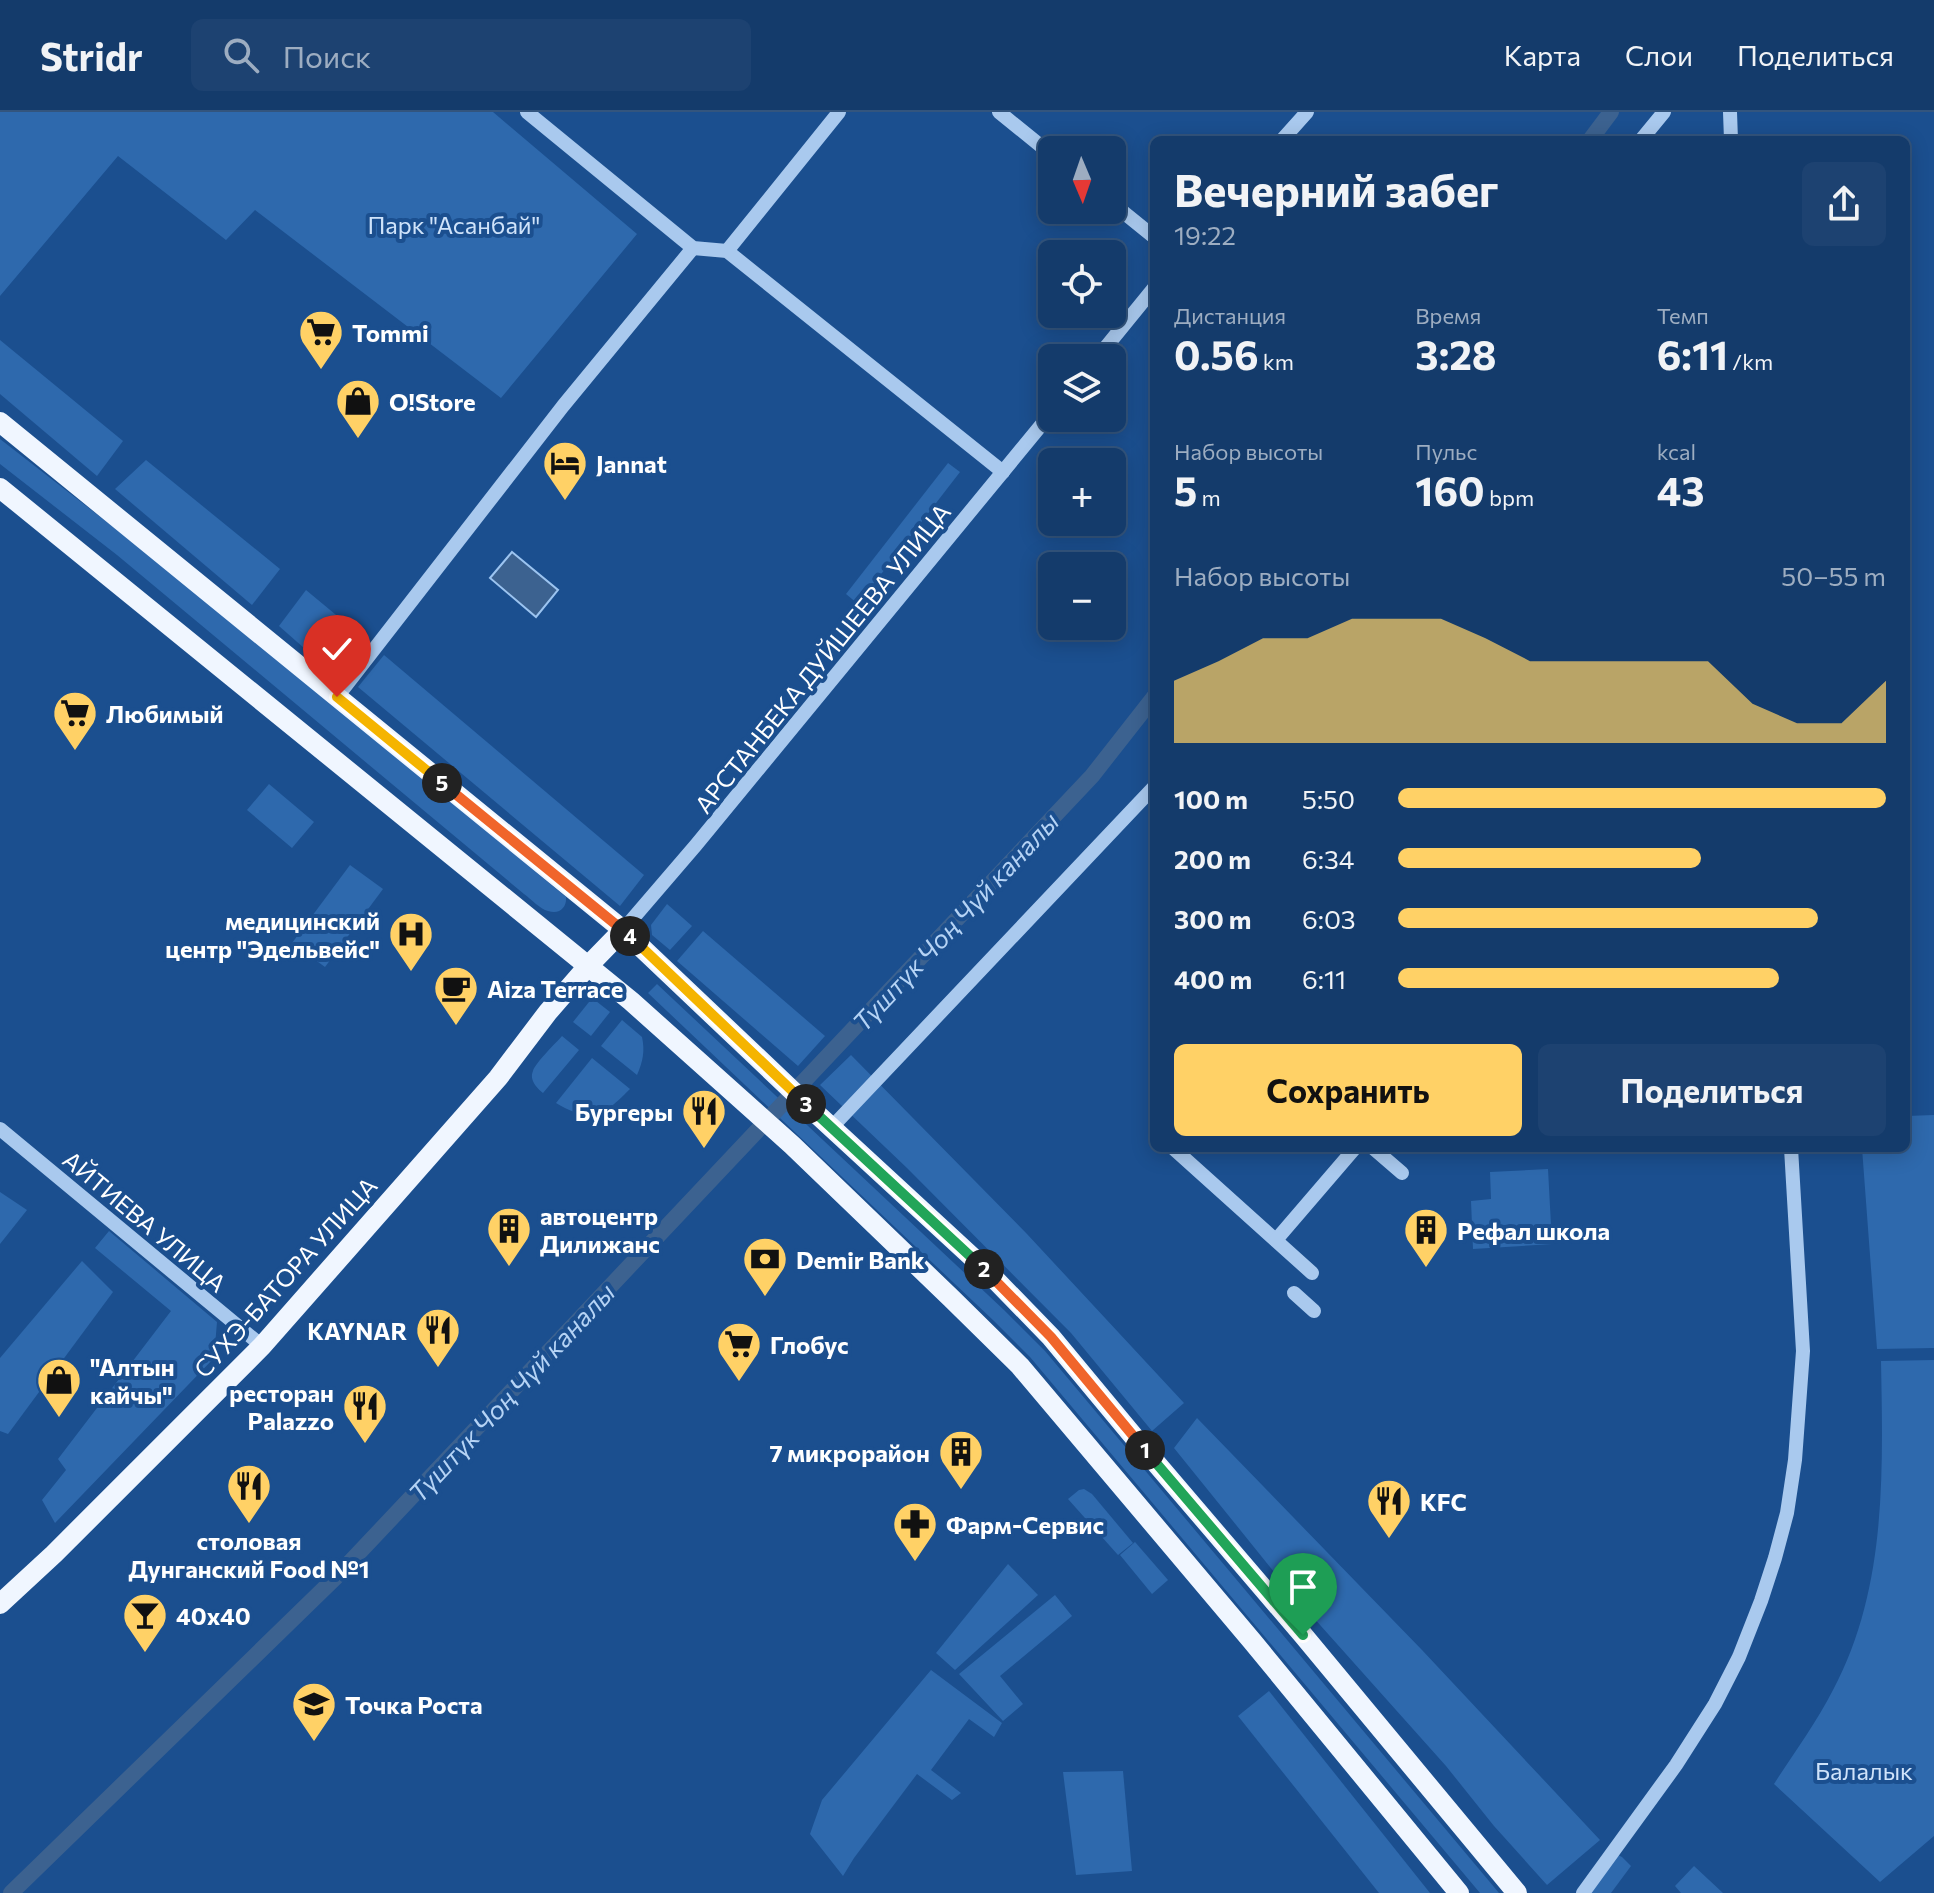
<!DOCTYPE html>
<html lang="ru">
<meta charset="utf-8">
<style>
:root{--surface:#143b6b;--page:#1d4271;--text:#f1f3f6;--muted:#9dadc1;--line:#33557e;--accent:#ffd166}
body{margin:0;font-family:Commissioner,sans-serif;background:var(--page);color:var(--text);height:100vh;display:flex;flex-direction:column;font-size:30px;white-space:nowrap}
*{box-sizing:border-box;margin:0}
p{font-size:26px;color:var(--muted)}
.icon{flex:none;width:44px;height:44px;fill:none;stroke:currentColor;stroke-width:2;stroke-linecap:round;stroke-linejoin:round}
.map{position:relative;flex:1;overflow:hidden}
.drawer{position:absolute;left:1150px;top:24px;width:760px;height:1016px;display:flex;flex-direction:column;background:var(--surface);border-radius:12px;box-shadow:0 4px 20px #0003,0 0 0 2px var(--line)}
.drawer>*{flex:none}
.needle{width:52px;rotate:178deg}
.tools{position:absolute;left:1038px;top:24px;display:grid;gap:16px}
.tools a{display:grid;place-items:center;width:88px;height:88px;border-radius:12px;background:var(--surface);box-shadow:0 4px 20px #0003,0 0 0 2px var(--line);font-size:40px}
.pin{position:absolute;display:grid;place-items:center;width:68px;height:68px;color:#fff;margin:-82px -34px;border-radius:50% 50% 50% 0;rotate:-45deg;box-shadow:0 0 8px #0007}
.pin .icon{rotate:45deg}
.km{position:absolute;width:40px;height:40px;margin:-20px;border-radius:50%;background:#222;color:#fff;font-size:22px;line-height:40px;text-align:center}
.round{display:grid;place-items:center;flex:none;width:84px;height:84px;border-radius:12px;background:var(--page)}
.headline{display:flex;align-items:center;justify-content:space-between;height:136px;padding:0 24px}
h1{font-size:44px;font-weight:700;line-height:60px}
.metrics{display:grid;grid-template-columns:repeat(3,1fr);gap:12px;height:136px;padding:8px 24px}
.metrics div{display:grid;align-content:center}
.metrics b{font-size:40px;font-weight:700}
.metrics small{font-size:22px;font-weight:400}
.metrics p{font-size:22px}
.chart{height:224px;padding:16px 24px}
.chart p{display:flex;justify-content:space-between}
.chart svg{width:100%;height:144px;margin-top:8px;fill:var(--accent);opacity:.7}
.cta{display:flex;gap:16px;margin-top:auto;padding:16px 24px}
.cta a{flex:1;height:92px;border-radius:12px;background:var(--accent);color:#111;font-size:32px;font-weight:700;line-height:92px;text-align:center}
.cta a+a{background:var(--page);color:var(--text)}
ul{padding:0 24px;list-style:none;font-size:26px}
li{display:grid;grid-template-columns:128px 96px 1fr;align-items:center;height:60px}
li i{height:20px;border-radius:10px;background:var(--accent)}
header{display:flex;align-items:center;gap:48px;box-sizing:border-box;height:112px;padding:0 40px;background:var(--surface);border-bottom:2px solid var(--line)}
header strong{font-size:38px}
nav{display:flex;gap:44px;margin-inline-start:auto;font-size:28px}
.search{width:560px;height:72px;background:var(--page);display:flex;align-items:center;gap:20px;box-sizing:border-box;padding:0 28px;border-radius:12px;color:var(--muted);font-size:30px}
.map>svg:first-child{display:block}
.green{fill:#2e69ad}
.water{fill:#3c6290;stroke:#9cc4f0;stroke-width:2}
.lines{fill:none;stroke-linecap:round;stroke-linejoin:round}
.canal{stroke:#3c6290;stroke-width:16}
.minor{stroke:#a9c9ee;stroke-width:14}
.major{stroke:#f0f6ff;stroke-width:20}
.split-1-casing{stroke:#fff;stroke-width:16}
.split-2-casing{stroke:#fff;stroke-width:16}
.split-3-casing{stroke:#fff;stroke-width:16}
.split-4-casing{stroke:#fff;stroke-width:16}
.split-5-casing{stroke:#fff;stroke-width:16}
.split-6-casing{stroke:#fff;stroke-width:16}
.split-1{stroke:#22a559;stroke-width:10}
.split-2{stroke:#f0652b;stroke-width:10}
.split-3{stroke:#22a559;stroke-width:10}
.split-4{stroke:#f5b400;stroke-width:10}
.split-5{stroke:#f0652b;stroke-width:10}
.split-6{stroke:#f5b400;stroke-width:10}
.labels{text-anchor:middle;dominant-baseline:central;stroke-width:8;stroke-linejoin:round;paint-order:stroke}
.park-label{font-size:24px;fill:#cfe3fa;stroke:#1b4f8f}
.poi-label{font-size:24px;font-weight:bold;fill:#fff;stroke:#1b4f8f;text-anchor:start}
.street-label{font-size:24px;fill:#fff;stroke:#1b4f8f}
.water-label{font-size:26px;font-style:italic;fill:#b5d3f5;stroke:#1b4f8f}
</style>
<header>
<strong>Stridr</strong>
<div class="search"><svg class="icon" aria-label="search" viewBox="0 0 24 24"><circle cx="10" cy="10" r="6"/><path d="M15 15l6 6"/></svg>Поиск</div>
<nav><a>Карта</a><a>Слои</a><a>Поделиться</a></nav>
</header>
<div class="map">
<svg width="1934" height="1781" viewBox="0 0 1934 1781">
<rect width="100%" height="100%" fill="#1b4f8f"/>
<g class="green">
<polygon points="0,0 493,0 637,122 501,286 255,98 226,128 118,44 0,184"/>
<polygon points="0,228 123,329 97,364 0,282"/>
<path d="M0,327L215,494L566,785C567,795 560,803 548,799C540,797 531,787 524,782L117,443L0,352Z"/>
<polygon points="146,348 280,457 252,493 115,377"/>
<polygon points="948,351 960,360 858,492 846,482"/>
<polygon points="306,478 365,527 338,566 279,514"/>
<polygon points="384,543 644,763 620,794 358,575"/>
<polygon points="269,672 314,710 292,736 247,698"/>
<polygon points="350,753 383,777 325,855 292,831"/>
<polygon points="667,792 692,814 670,838 652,823 651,813"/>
<polygon points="703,819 825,924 798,954 677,849"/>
<polygon points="657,872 1004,1198 1045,1239 1499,1781 1480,1781 1030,1245 994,1209 648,881"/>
<polygon points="596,889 610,900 591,924 573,910 589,890"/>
<path d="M622,908L642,925C645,939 643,949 637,963L601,934Z"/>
<path d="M562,924L579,938L543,981C537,976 529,968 533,959C535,951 556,931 562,924Z"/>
<polygon points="851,943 1027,1122 1184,1291 1152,1319 1071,1221 907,1056 820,973"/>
<path d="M592,946L630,977C602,1005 592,1012 556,991Z"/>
<polygon points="1934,1003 1934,1236 1877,1237 1862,1036 1906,1036 1906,1004"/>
<polygon points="1548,1057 1552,1132 1473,1137 1471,1089 1491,1087 1490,1060"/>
<polygon points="0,1080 27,1098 0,1132"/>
<polygon points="109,1119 217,1210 214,1246 55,1411 42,1388 66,1358 58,1347 171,1199 95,1136"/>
<polygon points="82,1149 113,1180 8,1322 0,1319 0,1246"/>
<path d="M1934,1248V1724L1880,1770L1774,1672C1794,1641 1816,1611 1833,1578C1887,1477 1883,1360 1881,1249Z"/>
<polygon points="1197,1306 1422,1538 1600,1728 1547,1773 1494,1714 1446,1654 1287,1476 1174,1336"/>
<polygon points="1084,1377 1092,1382 1133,1431 1118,1443 1068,1387 1079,1378"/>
<polygon points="1135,1430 1168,1468 1152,1482 1120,1443"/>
<polygon points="1008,1452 1038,1483 955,1558 936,1541"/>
<polygon points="1055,1483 1072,1504 1000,1564 1023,1592 1003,1609 959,1562"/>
<polygon points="931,1558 1002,1611 994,1625 969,1607 931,1658 961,1681 952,1688 917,1662 854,1746 843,1764 810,1722 822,1688"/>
<polygon points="1269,1579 1430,1781 1379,1781 1238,1604"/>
<polygon points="1123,1659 1132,1759 1076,1763 1063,1660"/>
<polygon points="1616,1742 1622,1745 1631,1754 1611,1781 1589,1781"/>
<polygon points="1694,1754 1723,1781 1681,1781 1675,1774"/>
</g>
<polygon class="water" points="512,440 558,478 536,505 490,466"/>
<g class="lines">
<g class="canal">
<polyline points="1590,28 1611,0"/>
<polyline points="11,1781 336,1465 1092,664 1154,585"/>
</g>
<g class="minor">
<polyline points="527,0 693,136 727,139 1003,360"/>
<polyline points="999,0 1052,43"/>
<polyline points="1730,0 1731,28"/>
<polyline points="1282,28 1307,0"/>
<polyline points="1641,28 1664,0"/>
<polyline points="1112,91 1154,125"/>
<polyline points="727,139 839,0"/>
<polyline points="1097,246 1154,176"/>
<polyline points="337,585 563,294 693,136"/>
<polyline points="623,818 696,733 1052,300"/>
<polyline points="832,1015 1154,675"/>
<polyline points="0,1017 262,1234"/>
<polyline points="1173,1036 1312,1161"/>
<polyline points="1373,1036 1402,1061"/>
<polyline points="1276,1128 1355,1036"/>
<polyline points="1294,1181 1314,1199"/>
<polyline points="1583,1781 1676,1653 1715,1592 1739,1545 1761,1489 1775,1446 1787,1401 1795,1348 1803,1239 1791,1036"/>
</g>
<g class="major">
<polyline points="0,310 623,818 819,1004 983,1155 1051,1225 1144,1337 1303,1523 1517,1781"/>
<polyline points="0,376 631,889 792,1033 951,1186 1020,1254 1252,1529 1459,1781"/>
<polyline points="0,1492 54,1442 262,1234 498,966 548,900 588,854 623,818"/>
</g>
</g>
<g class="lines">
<g class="split-1-casing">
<polyline id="split-1" points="1145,1338 1303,1523"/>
</g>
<g class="split-2-casing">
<polyline id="split-2" points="984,1157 1051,1225 1145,1338"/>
</g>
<g class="split-3-casing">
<polyline id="split-3" points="806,992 984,1157"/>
</g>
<g class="split-4-casing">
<polyline id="split-4" points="630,824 806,992"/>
</g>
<g class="split-5-casing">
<polyline id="split-5" points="442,671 630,824"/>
</g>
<g class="split-6-casing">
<polyline id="split-6" points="337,585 442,671"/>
</g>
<use href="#split-1" class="split-1"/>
<use href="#split-2" class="split-2"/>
<use href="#split-3" class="split-3"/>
<use href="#split-4" class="split-4"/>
<use href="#split-5" class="split-5"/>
<use href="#split-6" class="split-6"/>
</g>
<defs>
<g id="supermarket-pin" transform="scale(2.3)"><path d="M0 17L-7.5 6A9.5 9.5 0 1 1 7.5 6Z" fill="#ffd166" stroke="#1b4f8f"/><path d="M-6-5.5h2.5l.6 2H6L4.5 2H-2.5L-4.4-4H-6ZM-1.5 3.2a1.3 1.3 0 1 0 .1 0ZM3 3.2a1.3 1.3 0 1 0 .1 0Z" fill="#111"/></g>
<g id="shop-pin" transform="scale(2.3)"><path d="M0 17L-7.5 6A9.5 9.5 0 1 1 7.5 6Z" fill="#ffd166" stroke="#1b4f8f"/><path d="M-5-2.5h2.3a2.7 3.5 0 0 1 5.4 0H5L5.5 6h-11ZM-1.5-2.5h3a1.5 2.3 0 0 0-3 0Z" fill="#111"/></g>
<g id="hotel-pin" transform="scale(2.3)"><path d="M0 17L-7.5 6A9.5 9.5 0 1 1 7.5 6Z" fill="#ffd166" stroke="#1b4f8f"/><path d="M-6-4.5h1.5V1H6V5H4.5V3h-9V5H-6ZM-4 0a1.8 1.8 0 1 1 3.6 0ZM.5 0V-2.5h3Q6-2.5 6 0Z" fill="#111"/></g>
<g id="hospital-pin" transform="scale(2.3)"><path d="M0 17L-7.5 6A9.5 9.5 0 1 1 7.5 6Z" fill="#ffd166" stroke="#1b4f8f"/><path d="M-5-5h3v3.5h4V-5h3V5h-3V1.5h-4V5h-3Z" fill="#111"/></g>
<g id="cafe-pin" transform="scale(2.3)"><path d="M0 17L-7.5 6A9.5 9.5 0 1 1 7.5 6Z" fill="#ffd166" stroke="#1b4f8f"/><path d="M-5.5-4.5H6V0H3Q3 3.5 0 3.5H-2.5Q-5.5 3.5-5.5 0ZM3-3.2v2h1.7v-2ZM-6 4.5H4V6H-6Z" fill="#111"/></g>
<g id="restaurant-pin" transform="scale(2.3)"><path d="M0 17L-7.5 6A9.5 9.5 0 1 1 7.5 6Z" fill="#ffd166" stroke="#1b4f8f"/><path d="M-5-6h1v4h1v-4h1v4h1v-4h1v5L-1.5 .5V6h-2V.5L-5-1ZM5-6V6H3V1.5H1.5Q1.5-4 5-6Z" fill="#111"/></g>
<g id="building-pin" transform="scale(2.3)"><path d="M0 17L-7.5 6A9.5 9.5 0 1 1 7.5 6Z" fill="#ffd166" stroke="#1b4f8f"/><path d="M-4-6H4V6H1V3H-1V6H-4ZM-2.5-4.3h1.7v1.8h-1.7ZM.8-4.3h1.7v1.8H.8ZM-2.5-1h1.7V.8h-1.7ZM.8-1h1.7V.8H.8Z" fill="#111"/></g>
<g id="bank-pin" transform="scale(2.3)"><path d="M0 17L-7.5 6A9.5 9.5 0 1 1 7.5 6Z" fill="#ffd166" stroke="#1b4f8f"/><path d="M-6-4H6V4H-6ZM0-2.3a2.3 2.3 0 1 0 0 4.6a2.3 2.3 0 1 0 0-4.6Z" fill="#111"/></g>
<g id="pharmacy-pin" transform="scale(2.3)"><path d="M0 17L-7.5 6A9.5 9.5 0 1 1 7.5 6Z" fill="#ffd166" stroke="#1b4f8f"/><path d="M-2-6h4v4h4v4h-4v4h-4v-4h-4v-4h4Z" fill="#111"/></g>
<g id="bar-pin" transform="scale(2.3)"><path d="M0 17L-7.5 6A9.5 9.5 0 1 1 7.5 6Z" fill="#ffd166" stroke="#1b4f8f"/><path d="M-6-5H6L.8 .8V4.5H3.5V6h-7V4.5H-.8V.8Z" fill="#111"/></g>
<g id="school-pin" transform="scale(2.3)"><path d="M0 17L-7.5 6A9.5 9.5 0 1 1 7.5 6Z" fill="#ffd166" stroke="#1b4f8f"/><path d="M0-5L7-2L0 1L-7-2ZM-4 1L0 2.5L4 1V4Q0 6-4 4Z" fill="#111"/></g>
</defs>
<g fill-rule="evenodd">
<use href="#supermarket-pin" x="321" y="220"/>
<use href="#shop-pin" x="358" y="289"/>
<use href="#hotel-pin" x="565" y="351"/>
<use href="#supermarket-pin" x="75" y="601"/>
<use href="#hospital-pin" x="411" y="822"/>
<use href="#cafe-pin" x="456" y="876"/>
<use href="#restaurant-pin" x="704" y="999"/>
<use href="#building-pin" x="509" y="1117"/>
<use href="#building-pin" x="1426" y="1118"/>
<use href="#bank-pin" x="765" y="1147"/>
<use href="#restaurant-pin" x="438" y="1218"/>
<use href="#supermarket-pin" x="739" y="1232"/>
<use href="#shop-pin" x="59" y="1268"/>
<use href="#restaurant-pin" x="365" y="1294"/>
<use href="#building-pin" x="961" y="1340"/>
<use href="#restaurant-pin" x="249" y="1374"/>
<use href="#restaurant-pin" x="1389" y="1389"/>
<use href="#pharmacy-pin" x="915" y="1412"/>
<use href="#bar-pin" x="145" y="1503"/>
<use href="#school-pin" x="314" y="1592"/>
</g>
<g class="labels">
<g class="park-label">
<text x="454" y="112">Парк "Асанбай"</text>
<text x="1864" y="1658">Балалык</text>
</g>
<g class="poi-label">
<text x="352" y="220">Tommi</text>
<text x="389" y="289">O!Store</text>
<text x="596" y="351">Jannat</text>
<text x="106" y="601">Любимый</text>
<text x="380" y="808" text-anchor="end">медицинский<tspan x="380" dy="28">центр "Эдельвейс"</tspan></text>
<text x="487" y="876">Aiza Terrace</text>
<text x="673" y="999" text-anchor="end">Бургеры</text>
<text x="540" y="1103">автоцентр<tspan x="540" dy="28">Дилижанс</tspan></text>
<text x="1457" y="1118">Рефал школа</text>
<text x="796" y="1147">Demir Bank</text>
<text x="407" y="1218" text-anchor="end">KAYNAR</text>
<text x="770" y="1232">Глобус</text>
<text x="90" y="1254">"Алтын<tspan x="90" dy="28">кайчы"</tspan></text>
<text x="334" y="1280" text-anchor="end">ресторан<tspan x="334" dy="28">Palazzo</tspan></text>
<text x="930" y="1340" text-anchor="end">7 микрорайон</text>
<text x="1420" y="1389">KFC</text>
<text x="946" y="1412">Фарм-Сервис</text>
<text x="249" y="1428" text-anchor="middle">столовая<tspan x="249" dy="28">Дунганский Food №1</tspan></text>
<text x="176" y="1503">40x40</text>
<text x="345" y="1592">Точка Роста</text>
</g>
<g class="street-label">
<text transform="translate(822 546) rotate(-51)">АРСТАНБЕКА ДУЙШЕЕВА УЛИЦА</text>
<text transform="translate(145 1109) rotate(40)">АЙТИЕВА УЛИЦА</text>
<text transform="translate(285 1165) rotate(-48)">СУХЭ-БАТОРА УЛИЦА</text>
</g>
<g class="water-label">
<text transform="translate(955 809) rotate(-47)">Түштүк Чоң Чүй каналы</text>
<text transform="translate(511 1280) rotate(-47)">Түштүк Чоң Чүй каналы</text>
</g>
</g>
</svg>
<div class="tools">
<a><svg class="needle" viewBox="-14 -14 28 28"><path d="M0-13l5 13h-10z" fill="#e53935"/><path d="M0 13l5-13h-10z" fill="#9dadc1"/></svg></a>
<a><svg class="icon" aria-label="locate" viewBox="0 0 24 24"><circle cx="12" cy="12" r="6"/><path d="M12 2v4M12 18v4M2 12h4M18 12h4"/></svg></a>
<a><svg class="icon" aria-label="layers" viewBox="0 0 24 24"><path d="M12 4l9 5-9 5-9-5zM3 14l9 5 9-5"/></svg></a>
<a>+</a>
<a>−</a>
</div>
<div class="pin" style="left:1303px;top:1523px;background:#1e9e55"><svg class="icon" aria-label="arrive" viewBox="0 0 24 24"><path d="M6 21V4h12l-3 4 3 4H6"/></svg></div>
<div class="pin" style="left:337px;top:585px;background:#d93025"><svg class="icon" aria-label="check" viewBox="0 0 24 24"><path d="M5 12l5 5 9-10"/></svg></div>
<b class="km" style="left:1145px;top:1338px">1</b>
<b class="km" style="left:984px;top:1157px">2</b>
<b class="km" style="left:806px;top:992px">3</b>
<b class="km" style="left:630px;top:824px">4</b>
<b class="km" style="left:442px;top:671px">5</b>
<section class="drawer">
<div class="headline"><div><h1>Вечерний забег</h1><p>19:22</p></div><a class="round"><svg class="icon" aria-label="share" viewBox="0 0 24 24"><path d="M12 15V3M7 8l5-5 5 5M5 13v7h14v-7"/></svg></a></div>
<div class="metrics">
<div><p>Дистанция</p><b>0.56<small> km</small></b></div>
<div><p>Время</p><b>3:28</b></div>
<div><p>Темп</p><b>6:11<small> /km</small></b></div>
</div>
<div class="metrics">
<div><p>Набор высоты</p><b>5<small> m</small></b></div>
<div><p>Пульс</p><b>160<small> bpm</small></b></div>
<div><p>kcal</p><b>43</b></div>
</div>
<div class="chart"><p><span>Набор высоты</span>50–55 m</p>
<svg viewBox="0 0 160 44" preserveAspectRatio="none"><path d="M0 44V25L10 19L20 12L30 12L40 6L50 6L60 6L70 12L80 19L90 19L100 19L110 19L120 19L130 32L140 38L150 38L160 25V44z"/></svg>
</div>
<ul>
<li><b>100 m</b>5:50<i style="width:100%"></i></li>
<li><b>200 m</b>6:34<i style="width:62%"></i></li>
<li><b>300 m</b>6:03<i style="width:86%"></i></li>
<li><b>400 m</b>6:11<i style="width:78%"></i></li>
</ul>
<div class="cta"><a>Сохранить</a><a>Поделиться</a></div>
</section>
</div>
